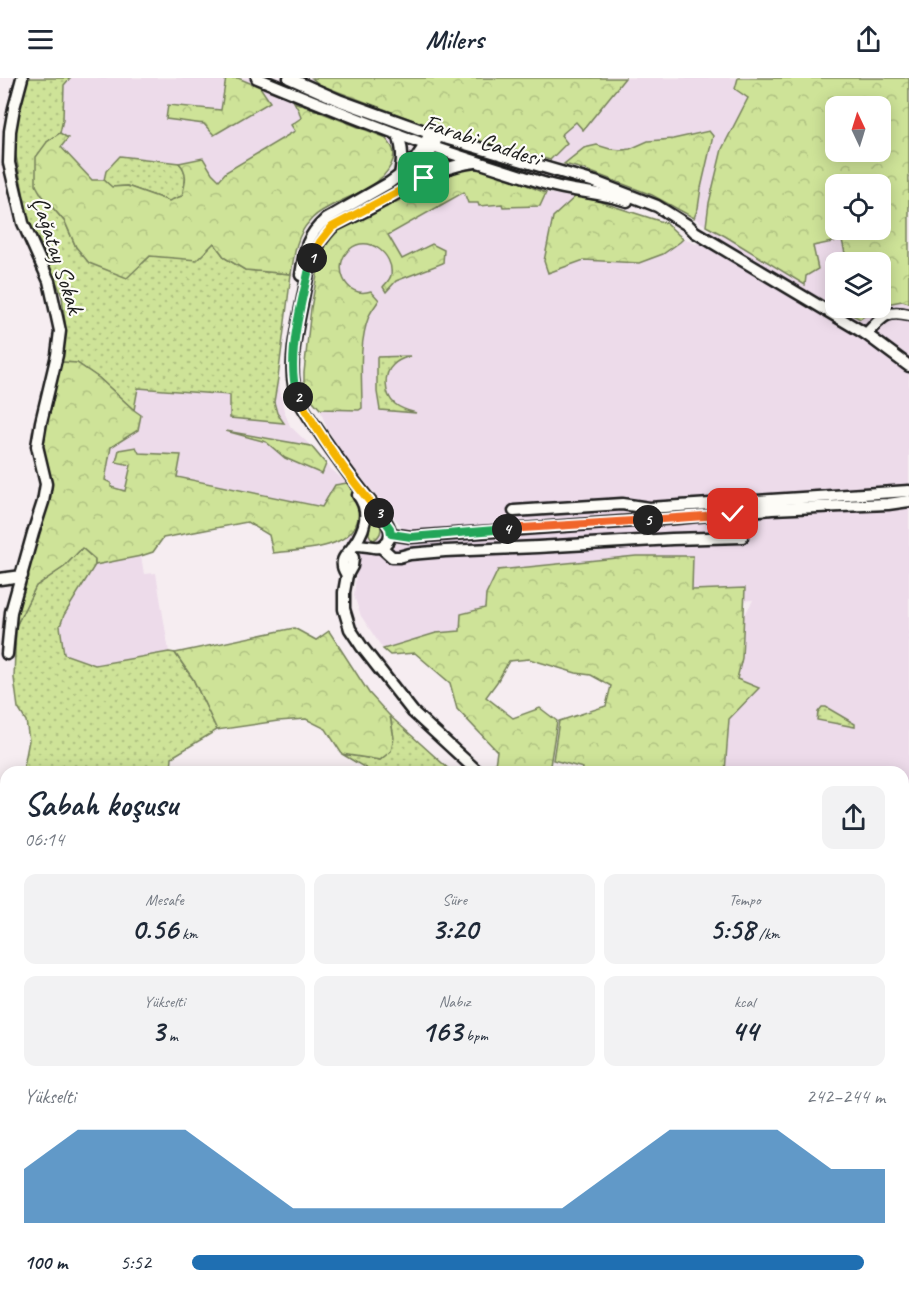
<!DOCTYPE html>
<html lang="tr">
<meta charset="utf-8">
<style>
:root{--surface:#fff;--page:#f2f2f3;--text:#1f2937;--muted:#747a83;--accent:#1f6fb2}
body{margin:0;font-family:Caveat,sans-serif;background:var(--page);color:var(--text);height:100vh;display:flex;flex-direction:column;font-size:22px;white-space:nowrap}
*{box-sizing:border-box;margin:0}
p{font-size:20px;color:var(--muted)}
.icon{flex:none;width:33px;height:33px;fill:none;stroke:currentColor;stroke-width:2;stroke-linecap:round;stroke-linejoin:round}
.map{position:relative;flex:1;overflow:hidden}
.panel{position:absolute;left:0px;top:688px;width:909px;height:532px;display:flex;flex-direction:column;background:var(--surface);border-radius:18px 18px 0 0;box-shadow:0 3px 15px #0003}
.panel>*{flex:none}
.needle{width:39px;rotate:356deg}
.fabs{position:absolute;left:825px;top:18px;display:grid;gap:12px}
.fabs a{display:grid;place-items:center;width:66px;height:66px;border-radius:12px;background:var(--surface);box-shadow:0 3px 15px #0003;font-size:30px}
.pin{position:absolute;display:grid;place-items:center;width:51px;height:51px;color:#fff;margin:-26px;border-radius:12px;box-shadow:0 3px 9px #0006}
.km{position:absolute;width:30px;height:30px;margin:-15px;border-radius:50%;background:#222;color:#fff;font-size:16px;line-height:30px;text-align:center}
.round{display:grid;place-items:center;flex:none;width:63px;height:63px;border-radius:12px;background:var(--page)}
.headline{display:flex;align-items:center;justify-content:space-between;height:102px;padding:0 24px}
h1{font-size:33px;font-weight:600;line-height:45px}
.figures{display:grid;grid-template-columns:repeat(3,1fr);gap:9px;height:102px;padding:6px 24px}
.figures div{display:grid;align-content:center;border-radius:12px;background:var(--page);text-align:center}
.figures b{font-size:30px;font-weight:600}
.figures small{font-size:16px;font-weight:400}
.figures p{font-size:16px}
.chart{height:168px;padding:12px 24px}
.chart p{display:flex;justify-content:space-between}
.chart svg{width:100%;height:108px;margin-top:6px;fill:var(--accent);opacity:.7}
ul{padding:0 24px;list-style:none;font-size:20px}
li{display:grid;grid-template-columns:96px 72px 1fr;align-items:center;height:45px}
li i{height:15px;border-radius:8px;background:var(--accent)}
header{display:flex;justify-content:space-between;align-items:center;height:78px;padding:0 24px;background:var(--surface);font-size:27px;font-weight:600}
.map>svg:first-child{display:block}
.built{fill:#eddbea;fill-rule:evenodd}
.grass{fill:url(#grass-dots);stroke:#75805a;stroke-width:1.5}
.forest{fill:url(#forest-crowns);stroke:#75805a;stroke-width:1.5;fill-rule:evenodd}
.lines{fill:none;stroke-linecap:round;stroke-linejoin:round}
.minor-casing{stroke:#1c1c1c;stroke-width:15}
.minor{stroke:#fdfcf7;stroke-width:10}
.split-1-casing{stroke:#fff;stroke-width:12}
.split-2-casing{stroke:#fff;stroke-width:12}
.split-3-casing{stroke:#fff;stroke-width:12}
.split-4-casing{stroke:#fff;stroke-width:12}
.split-5-casing{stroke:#fff;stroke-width:12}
.split-6-casing{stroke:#fff;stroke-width:12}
.split-1{stroke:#f5b400;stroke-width:8}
.split-2{stroke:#22a559;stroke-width:8}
.split-3{stroke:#f5b400;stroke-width:8}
.split-4{stroke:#22a559;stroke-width:8}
.split-5{stroke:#f0652b;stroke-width:8}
.split-6{stroke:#f0652b;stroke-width:8}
.labels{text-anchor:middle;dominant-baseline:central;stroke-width:4.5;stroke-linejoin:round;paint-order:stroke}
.street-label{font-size:24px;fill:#1c1c1c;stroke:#fdfcf7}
</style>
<header><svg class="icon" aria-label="menu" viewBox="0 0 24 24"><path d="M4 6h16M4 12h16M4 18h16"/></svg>Milers<svg class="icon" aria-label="share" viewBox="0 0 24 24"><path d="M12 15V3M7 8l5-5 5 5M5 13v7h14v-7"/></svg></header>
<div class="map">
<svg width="909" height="1220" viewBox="0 0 909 1220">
<defs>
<pattern id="grass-dots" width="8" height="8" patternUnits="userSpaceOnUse" patternTransform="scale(1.5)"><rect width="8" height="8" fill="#cee398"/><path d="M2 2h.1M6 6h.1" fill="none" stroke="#b0c282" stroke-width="1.8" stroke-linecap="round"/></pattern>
<pattern id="forest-crowns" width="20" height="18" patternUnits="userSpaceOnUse" patternTransform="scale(1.5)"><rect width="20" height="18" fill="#cee398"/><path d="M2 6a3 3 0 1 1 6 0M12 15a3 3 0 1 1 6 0" fill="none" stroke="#b0c282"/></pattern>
</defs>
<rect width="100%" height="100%" fill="#f6edf1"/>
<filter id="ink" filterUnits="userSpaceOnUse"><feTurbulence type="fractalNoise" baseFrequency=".0167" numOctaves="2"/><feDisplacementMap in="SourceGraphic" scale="12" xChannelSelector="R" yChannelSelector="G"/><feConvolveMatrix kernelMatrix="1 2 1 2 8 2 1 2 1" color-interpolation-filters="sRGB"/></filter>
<g filter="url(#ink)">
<g class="built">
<path d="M26,0H909V765L903,770V694H677L698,623L753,522L532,537L460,557L436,558L383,571L361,538L354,518L358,475L362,472L345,460L332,467L273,475L269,457L247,444L163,460L153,474L141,478L144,496L156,495L169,574L95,587L64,576L60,548L64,537L94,488L16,535L24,512L26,500L40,446L48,427L51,409L41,368L61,284L66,255L62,218L42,168L29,145L14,68ZM836,28H880V74H836ZM396,36L440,52L583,91L652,117L694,140L711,151L696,166L683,160L666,145L594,122L546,115L502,97L479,91H470L426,108L398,123L339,152L324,169L319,186L311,230L304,295V309L307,316L320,331L327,351L348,383L401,448L397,463L390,460L347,405L330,390L311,368L290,348L284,333L278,300L291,196L295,175L299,158L308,145L325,130L364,112L378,104L387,94L393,83L394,75L392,68ZM836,106H880V152H836ZM836,184H880V230H836Z"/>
<polygon points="909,783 909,1011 903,1010 903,789"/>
<polygon points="302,1215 569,1215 569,1220 303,1220"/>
</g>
<g class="grass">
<polygon points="26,0 70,0 64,7 63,41 60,55 47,64 41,116 65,144 76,169 143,185 150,178 173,179 214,165 225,180 245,192 291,196 278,300 274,324 277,335 284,345 230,340 230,317 138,310 134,332 99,300 77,285 61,284 66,255 62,218 42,168 29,145 14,68 15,43"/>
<path d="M120,78L179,85C189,95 185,106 182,118L169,123L127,108L111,109L104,102L106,93Z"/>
<path d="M410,278C404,280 397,282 393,287C383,296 384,317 395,326C401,331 409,333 416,335L380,332L377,314V279Z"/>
<path d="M371,433C378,442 388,453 374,462L371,460L369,456Z"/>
<polygon points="82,470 95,482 95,487 64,537 60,548 64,576 95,587 169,574 175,575 193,601 217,652 172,679 171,694 23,694 29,662 26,643 18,630 14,600 16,548 36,508 64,489"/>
<polygon points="822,629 826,629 855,646 855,649 817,642 818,634"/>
<path d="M390,638L452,694H372L342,676L380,682C398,667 394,660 390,638Z"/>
<polygon points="909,1012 909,1039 903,1039 903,1022"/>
</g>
<g class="forest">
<polygon points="226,0 238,0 260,9 270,24 214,57 204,46 166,41 168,27 221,32"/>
<polygon points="312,0 625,0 583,52 576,44 561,57 567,65 550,82 440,52 320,7"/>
<path d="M738,0H909V225L902,223L881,227L880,184H847L842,162L813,168L818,191L806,198L805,207L725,158L706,148L709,125L722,71L748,20L735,11ZM836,28H880V74H836ZM836,106H880V152H836Z"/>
<path d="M294,24L384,59C393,68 397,75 391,87C378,112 349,117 327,130C321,133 313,139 309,144C296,158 294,178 291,196L245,192L225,180L214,165L197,182L150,178L127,200L89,185L76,169L65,144L41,116L36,107V79L47,64L60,55L68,60L61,69L92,102H104L112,109L127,108L169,123L182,118C185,106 189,95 179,85L203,80L212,95L219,102L226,94L295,53L291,47L301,40L299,33Z"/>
<polygon points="709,53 713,58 701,110 698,130 694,140 652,117 583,91 564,86 584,70 597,67 610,71 622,72 630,71 648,63 673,61"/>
<path d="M470,91C496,91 522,106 546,115L540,128L503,129L502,126L479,128L478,125H468L464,114L388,157L402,181L432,166L444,172L443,185L396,203L386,214L383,209C386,205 390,202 391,197C394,176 368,156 350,171C331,186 345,222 371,213L379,222C376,227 371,233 369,238C358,266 362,300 362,330L359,332L320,331L307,316L304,309V295L311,230L319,186L324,169L339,152L398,123L451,95Z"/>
<polygon points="576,118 594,122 666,145 683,161 680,164 663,176 639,185 584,182 548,195 544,183 553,139"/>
<polygon points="840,230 876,230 860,241"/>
<path d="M61,284L77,285L99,300L134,332L141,337L138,352L111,369L105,402L111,405V409L125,413L131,387L116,384L119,372L136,369L139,375L181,377L177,399L322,429L335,407L347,405C356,417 362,429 357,444C348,472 298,472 273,475L269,457L247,444L163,460L153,474L141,478L95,487V481L82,470L64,489L36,508L16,548V535L24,512L26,500L40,446L48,427L51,409L41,368Z"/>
<polygon points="226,353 311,368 326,386 322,396 285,380 266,364"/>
<polygon points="636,478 693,478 692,512 745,510 742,580 737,601 759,610 729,641 725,694 582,694 583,690 553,682 559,643 606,628 611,608 591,597 576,595 529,581 509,583 497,604 486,619 513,640 540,630 557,643 549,694 494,694 497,673 457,631 450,605 415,575 390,577 383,571 436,555 460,553 461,536 485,530 486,517 498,492"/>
<polygon points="294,550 316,562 329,553 369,615 390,638 394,660 391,673 380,682 342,676 326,651 306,641 278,643 217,652 193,601 175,575"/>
<polygon points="909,722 909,765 903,770 903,733 908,732"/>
<polygon points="6,934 6,1045 0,1055 0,938"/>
<polygon points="6,1139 6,1215 10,1215 9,1220 0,1220 0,1140"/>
</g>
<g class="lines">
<g class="minor-casing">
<g id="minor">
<path d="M257,0C315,24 373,48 433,69C470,82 509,94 547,106C573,114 601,114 627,123"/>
<polyline points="289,0 341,23 438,58 595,104 657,128 689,148 695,154 866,256 909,288"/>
<path d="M400,97C412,87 421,76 427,61"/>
<path d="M408,108C430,97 450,87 475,84"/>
<path d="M301,197C305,172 306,159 326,141L389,105L400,97C403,80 403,72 398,56"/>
<path d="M866,256C882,240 885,231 909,237"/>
<polyline points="514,433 622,426 649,430 909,413"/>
<polyline points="391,456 411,459 677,440 772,431 888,426 909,423"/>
<path d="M354,467C364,467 366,468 374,469C383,471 391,462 390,454C390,449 386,444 384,440C359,411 336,379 315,348C307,336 296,321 294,307C289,281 298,246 303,220C308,194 312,169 332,149C355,137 381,127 402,111C418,99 430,77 438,58"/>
<polyline points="381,469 392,479 399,479 410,476 445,473 538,469 672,461 742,459"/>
<polyline points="350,473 353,480 352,488 347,497 344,514 344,531 350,551 362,569 413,634 478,694"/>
<path d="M347,497C344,492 342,489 343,483C344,477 351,473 354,467C365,451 371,434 358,417"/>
<polyline points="0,501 22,498"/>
<polyline points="7,576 11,534 33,455 43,424 46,406 37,368 41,344 57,277 60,253 49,203 23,145 9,85 10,53 14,30 22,0"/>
<polyline points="903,781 909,774"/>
<polyline points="46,1215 48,1220"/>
<polyline points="148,1215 150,1220"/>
<polyline points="180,1215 185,1220"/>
<polyline points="298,1215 299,1220"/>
<polyline points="725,1215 737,1217 744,1215"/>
<polyline points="25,1220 28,1215"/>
<polyline points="598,1220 599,1215"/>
<polyline points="758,1220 760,1215"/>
<polyline points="861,1220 862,1215"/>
</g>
</g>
<use href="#minor" class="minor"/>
</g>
</g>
<g class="lines" filter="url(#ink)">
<g class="split-1-casing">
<polyline id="split-1" points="312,180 320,164 332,149 424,100"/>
</g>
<g class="split-2-casing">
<path id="split-2" d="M298,319C285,286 301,226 309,191L312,180"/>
</g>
<g class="split-3-casing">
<path id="split-3" d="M298,319C321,360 349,399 379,435"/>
</g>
<g class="split-4-casing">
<polyline id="split-4" points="379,435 390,450 391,456 411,459 507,451"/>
</g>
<g class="split-5-casing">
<polyline id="split-5" points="507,451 648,442"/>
</g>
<g class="split-6-casing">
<polyline id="split-6" points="648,442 733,436"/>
</g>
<use href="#split-1" class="split-1"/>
<use href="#split-2" class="split-2"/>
<use href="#split-3" class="split-3"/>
<use href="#split-4" class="split-4"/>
<use href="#split-5" class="split-5"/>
<use href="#split-6" class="split-6"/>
</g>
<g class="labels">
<g class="street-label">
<text transform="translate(482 62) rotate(18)">Farabi Caddesi</text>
<text transform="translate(58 177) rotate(72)">Çağatay Sokak</text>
</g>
</g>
</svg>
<div class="fabs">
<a><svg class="needle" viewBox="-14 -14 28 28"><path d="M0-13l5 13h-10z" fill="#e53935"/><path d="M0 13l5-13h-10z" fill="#747a83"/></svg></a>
<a><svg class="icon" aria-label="locate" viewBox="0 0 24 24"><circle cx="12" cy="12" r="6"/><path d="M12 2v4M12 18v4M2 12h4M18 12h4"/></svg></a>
<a><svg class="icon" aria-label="layers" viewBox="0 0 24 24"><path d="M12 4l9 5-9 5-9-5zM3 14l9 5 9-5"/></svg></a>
</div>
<div class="pin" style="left:424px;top:100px;background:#1e9e55"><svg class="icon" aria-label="arrive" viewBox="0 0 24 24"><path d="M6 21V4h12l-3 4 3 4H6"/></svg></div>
<div class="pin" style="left:733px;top:436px;background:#d93025"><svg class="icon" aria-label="check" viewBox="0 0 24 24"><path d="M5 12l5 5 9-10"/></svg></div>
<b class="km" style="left:312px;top:180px">1</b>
<b class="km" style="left:298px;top:319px">2</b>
<b class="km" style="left:379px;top:435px">3</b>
<b class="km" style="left:507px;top:451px">4</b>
<b class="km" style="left:648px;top:442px">5</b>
<section class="panel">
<div class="headline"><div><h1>Sabah koşusu</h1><p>06:14</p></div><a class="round"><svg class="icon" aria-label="share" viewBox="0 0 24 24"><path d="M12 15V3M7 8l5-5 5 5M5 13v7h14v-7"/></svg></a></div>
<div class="figures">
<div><p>Mesafe</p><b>0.56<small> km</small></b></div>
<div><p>Süre</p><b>3:20</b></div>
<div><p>Tempo</p><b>5:58<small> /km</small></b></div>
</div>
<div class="figures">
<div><p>Yükselti</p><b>3<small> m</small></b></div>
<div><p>Nabız</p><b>163<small> bpm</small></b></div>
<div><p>kcal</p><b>44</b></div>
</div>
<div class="chart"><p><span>Yükselti</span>242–244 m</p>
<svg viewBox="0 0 160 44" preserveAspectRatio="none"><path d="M0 44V22L10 6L20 6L30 6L40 22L50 38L60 38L70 38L80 38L90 38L100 38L110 22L120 6L130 6L140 6L150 22L160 22V44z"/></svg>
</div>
<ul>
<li><b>100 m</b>5:52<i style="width:97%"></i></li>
</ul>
</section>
</div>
